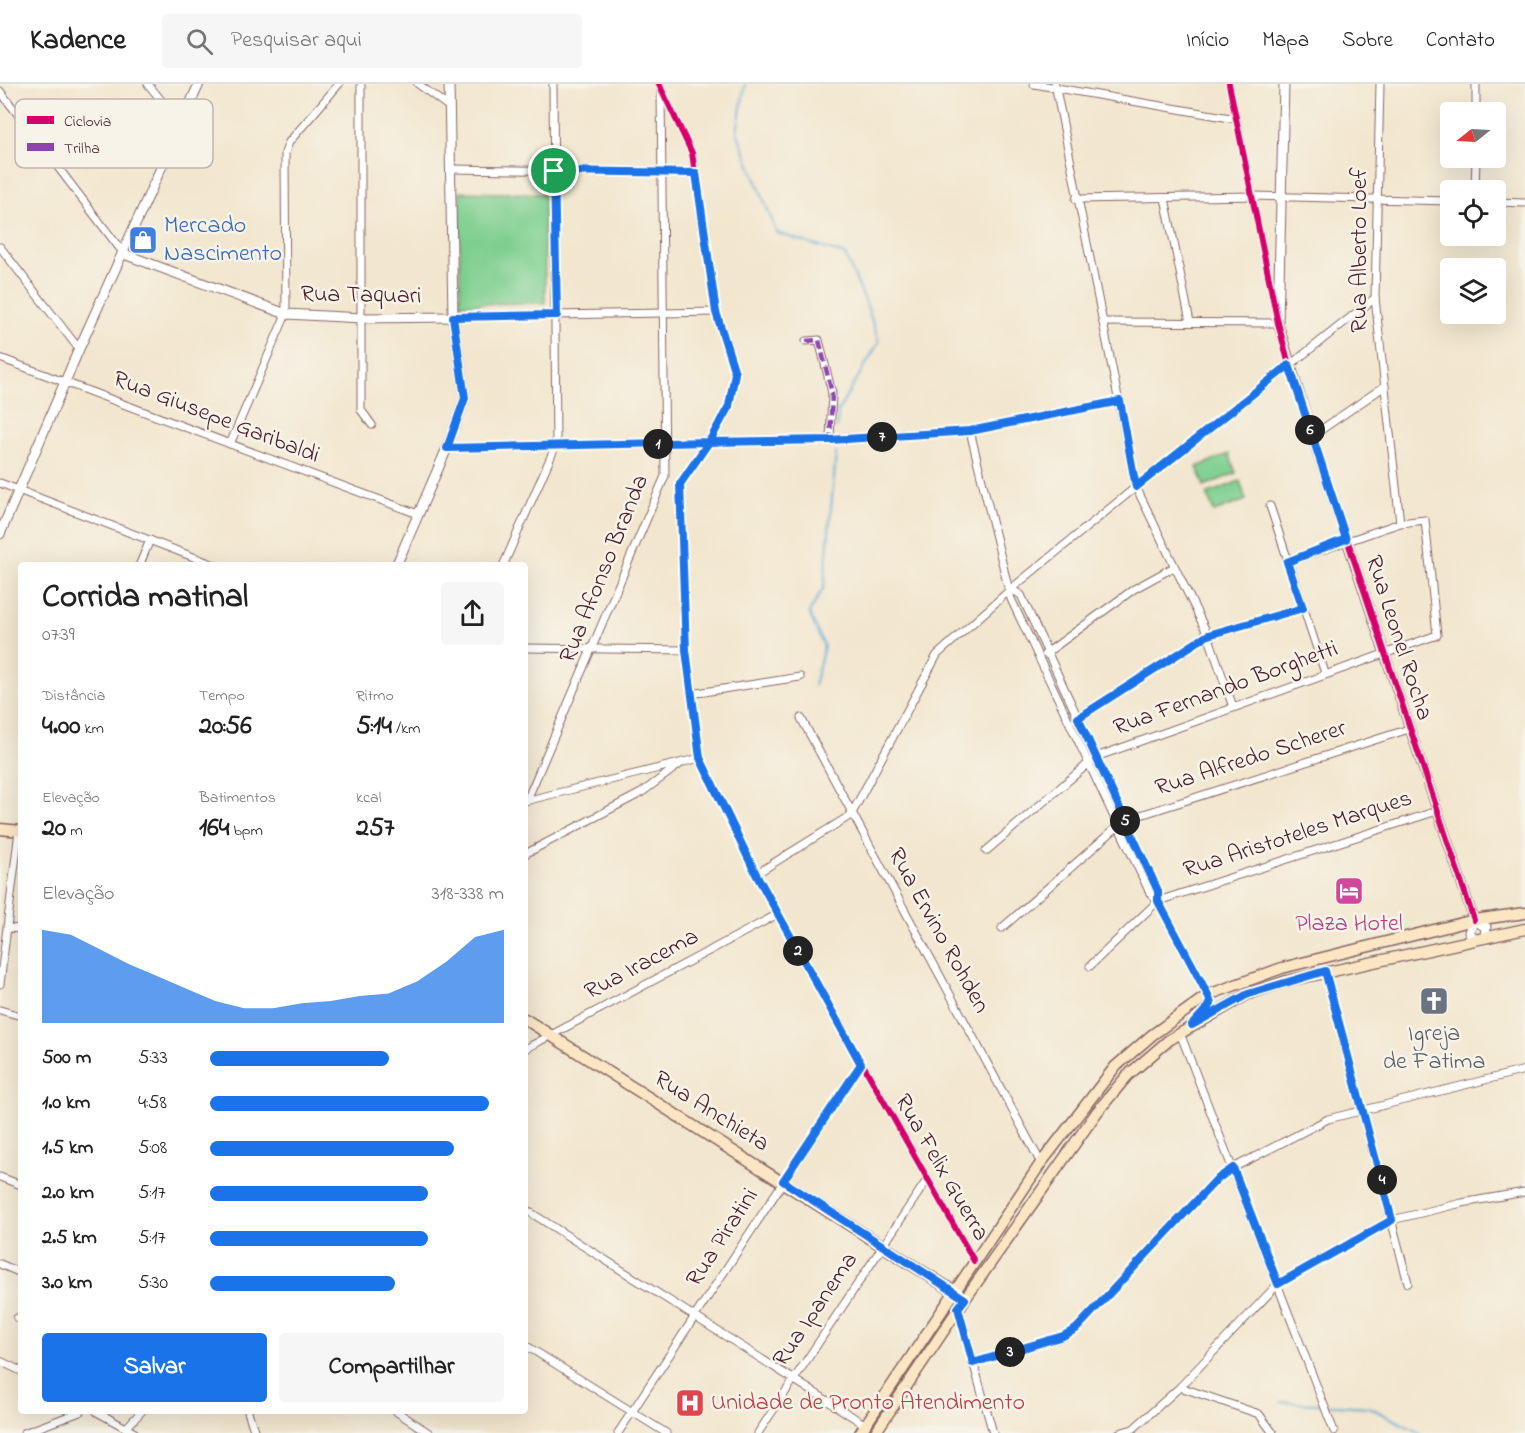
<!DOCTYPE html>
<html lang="pt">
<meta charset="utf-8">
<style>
:root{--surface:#fff;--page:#f6f6f6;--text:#222;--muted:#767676;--line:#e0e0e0;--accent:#1a73e8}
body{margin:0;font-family:"Indie Flower",sans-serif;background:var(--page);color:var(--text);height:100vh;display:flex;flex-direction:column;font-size:22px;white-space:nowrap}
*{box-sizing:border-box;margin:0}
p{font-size:20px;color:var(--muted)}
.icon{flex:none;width:33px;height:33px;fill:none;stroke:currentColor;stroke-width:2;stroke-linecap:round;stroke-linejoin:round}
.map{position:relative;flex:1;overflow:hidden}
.drawer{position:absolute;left:18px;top:478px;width:510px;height:852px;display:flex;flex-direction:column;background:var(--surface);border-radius:6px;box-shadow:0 6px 24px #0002}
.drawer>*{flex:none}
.needle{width:39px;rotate:252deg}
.fabs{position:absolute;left:1440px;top:18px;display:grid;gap:12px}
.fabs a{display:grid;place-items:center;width:66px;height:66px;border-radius:6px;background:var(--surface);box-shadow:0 6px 24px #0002;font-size:30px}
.pin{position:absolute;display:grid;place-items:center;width:51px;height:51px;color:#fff;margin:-26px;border:3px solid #fff;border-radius:50%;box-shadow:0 2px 6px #0007}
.km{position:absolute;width:30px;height:30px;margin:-15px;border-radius:50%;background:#222;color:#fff;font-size:16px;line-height:30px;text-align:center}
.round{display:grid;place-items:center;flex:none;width:63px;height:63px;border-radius:6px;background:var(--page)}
.headline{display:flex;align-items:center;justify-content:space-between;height:102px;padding:0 24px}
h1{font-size:33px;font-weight:700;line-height:45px}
.figures{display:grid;grid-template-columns:repeat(3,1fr);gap:9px;height:102px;padding:6px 24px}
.figures div{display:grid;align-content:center}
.figures b{font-size:26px;font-weight:700}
.figures small{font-size:16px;font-weight:400}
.figures p{font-size:16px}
.chart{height:168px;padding:12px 24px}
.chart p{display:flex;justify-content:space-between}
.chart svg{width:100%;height:108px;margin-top:6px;fill:var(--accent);opacity:.7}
.button{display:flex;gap:12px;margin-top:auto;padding:12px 24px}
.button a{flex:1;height:69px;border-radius:6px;background:var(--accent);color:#fff;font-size:24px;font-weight:700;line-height:69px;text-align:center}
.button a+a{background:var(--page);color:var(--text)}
ul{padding:0 24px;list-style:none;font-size:20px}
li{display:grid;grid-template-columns:96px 72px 1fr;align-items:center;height:45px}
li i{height:15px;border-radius:8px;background:var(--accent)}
header{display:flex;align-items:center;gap:36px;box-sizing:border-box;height:84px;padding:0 30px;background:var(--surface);border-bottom:2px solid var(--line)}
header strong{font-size:28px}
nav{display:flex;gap:33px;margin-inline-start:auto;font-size:21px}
.search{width:420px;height:54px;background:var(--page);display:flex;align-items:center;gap:15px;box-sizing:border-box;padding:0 21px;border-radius:6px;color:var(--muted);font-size:22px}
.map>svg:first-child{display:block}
.green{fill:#7ecf8f;stroke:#64775d;stroke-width:1.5}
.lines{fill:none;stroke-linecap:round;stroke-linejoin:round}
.stream{stroke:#59a7d2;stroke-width:2}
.minor-casing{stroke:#856564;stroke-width:9}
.tertiary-casing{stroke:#856564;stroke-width:11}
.secondary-casing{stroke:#856564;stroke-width:13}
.minor{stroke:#fff;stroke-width:7}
.tertiary{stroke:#fff;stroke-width:9}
.secondary{stroke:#fbe6c4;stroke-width:10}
.quiet{stroke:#8e44ad;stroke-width:4.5;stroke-dasharray:9 4.5;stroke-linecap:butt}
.cycleway-casing{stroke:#f7f3e8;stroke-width:10}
.cycleway{stroke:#d6006c;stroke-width:6}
.route-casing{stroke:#fff;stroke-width:12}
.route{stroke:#1a73e8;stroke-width:8}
.labels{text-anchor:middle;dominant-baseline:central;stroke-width:5;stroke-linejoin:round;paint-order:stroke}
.shop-label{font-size:24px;fill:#366cbe;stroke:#f7f3e8;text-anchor:start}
.street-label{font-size:24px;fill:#4a1f2b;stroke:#f7f3e8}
.hotel-label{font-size:24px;fill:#b23c85;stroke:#f7f3e8}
.worship-label{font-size:24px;fill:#5b616d;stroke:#f7f3e8}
.health-label{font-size:24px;fill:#be3a42;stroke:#f7f3e8;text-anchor:start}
.key{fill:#f7f3e8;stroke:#c3b3af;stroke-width:1.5}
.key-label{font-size:16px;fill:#4a1f2b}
</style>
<header>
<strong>Kadence</strong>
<div class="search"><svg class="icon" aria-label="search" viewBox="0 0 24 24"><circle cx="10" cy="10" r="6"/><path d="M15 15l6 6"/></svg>Pesquisar aqui</div>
<nav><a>Início</a><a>Mapa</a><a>Sobre</a><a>Contato</a></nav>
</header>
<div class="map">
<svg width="1525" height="1349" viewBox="0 0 1525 1349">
<rect width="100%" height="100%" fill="#f7f3e8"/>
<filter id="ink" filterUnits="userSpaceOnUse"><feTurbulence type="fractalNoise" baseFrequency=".0167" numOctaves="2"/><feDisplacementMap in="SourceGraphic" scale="12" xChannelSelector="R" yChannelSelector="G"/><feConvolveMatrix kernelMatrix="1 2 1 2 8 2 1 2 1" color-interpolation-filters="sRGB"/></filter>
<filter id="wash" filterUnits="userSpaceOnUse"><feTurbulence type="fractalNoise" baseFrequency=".008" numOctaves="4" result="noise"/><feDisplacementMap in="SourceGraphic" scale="24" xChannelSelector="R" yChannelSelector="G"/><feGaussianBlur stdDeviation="1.35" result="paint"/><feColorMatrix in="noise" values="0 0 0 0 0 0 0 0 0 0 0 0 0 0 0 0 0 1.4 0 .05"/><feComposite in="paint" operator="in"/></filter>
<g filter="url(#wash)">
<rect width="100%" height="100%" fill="#f2e6ce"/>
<g class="green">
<polygon points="460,108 544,110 545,219 460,220"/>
<polygon points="1229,370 1236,389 1204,402 1197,383"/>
<polygon points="1240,397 1246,416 1214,428 1207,410"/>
</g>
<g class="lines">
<g class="stream">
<polyline points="745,0 737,48 777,149 845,171 866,219 879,258 838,327 837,344"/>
<polyline points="814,602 824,562 809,529 824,503 836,369"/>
<polyline points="1281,1318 1369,1323 1420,1349"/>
</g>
</g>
</g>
<g filter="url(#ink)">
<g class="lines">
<g class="minor-casing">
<g id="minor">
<polyline points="148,0 181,41"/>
<polyline points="361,0 361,326 372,341"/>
<polyline points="418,0 449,23"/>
<polyline points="659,0 692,69 716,228 735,289 729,322 680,400 686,566 700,674 778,830 974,1177"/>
<polyline points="1034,0 1236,35"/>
<polyline points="1055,0 1136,403 1208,551 1233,623"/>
<polyline points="1229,0 1275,225"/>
<polyline points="1380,0 1375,214 1400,439"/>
<polyline points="0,7 124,170"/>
<polyline points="1476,28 1476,0"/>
<polyline points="451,85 696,89"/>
<polyline points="1475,106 1476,74"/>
<polyline points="1165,114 1190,238"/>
<polyline points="1076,115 1254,112 1450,117"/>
<polyline points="1496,118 1525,119"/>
<polyline points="0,163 79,265"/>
<polyline points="453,233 716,228"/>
<polyline points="1103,238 1278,239 1277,236"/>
<polyline points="806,257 819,256 832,309 830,356"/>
<polyline points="0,274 418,430"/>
<polyline points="970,347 1011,515 1150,809 1158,817 1208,911"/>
<polyline points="1312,352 1385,302"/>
<polyline points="230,360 286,230 285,69 289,58 339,0"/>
<polyline points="447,364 830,356 970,347 1121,317"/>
<polyline points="0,399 217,482"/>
<polyline points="1270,422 1325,589"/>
<polyline points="139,482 150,456"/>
<polyline points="503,482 556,361 553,0"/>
<polyline points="1011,505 1021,511 1158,807 1158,817"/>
<polyline points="525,564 686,566"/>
<polyline points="1045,570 1134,505 1174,483"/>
<polyline points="691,610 800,593"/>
<polyline points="801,634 1041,1079"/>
<polyline points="1076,636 1208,551 1303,524"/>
<polyline points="527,716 665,392 661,7"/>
<polyline points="525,717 700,674"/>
<polyline points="986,767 1096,673 1437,551 1425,436 1400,439 1287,478"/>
<polyline points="525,770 641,709 683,678"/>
<polyline points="756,790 851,731 937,571 1011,505 1136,403 1375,214"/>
<polyline points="8,844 21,845"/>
<polyline points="1002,844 1125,736 1409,645"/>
<polyline points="1090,882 1158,817 1437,727"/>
<polyline points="1325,887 1408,1199"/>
<polyline points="0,900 19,747"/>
<polyline points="0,926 21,932"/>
<polyline points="1180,949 1334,1347"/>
<polyline points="525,965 778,830"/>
<polyline points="0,1093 21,1101"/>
<polyline points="525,1125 864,1340"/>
<polyline points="0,1180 21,1189"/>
<polyline points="958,1224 993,1349"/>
<polyline points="17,1234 21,1235"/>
<polyline points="525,1261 666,1349"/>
<polyline points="0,1277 21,1287"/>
<polyline points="973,1279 1063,1253 1076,1245 1216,1096 1233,1084 1328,1035 1525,986"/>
<polyline points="1180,1303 1259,1330 1273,1349"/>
<polyline points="97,1328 135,1349"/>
<polyline points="248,1328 255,1349"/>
<polyline points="397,1328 429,1349"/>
<polyline points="126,1344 141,1328"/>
<polyline points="24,1349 80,1328"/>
<polyline points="618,1349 861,980"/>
<polyline points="758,1349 927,1096"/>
<polyline points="1119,1349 1133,1345 1180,1303 1278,1200 1392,1136 1462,1119 1525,1108"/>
</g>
</g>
<g class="tertiary-casing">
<g id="tertiary">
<polyline points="1284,0 1278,239 1312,352 1474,836"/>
<polyline points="124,170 286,230 362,234 453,233"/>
<polyline points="0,450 79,265 199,0"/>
<polyline points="396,482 447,364 465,314 453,233 449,0"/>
<polyline points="1474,836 1486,843 1485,854"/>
<polyline points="1474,836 1469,848 1475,856"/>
</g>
</g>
<g class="secondary-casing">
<g id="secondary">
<polyline points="0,745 21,747"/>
<polyline points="525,935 958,1210"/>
<polyline points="860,1349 1041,1079 1115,983 1152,951 1208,911 1282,884 1474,836 1525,829"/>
<polyline points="875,1349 965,1215 1097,1028 1127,992 1169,956 1248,910 1287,897 1525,845"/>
</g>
</g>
<use href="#minor" class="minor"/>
<use href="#tertiary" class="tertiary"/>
<use href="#secondary" class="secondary"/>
<polyline class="quiet" points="806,257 819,256 832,309 830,356"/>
<g class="cycleway-casing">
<g id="cycleway">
<polyline points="659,0 692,69 716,228 735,289 729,322 680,400 686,566 700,674 778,830 974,1177"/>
<polyline points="1229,0 1278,239 1289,281 1474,836"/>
</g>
</g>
<use href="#cycleway" class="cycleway"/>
</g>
</g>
<g class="lines" filter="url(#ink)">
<g class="route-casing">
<polyline id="route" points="554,87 557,231 453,233 465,314 447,364 709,358 680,400 686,566 700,674 756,790 861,980 783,1097 965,1215 958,1224 973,1279 1063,1252 1076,1245 1216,1096 1233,1084 1278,1200 1392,1136 1325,887 1248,910 1192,941 1211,920 1208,911 1158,817 1158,807 1078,634 1208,551 1303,524 1287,478 1346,455 1289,281 1136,403 1120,317 970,347 830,356 709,358 729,322 735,289 716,228 696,89 554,87"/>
</g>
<use href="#route" class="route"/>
</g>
<defs>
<g id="shop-square" transform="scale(1.5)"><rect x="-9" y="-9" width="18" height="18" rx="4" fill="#3f7fe0" stroke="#f7f3e8"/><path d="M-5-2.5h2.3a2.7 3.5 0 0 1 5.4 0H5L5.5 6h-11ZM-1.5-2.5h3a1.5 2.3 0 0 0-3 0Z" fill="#fff"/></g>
<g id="hotel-square" transform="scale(1.5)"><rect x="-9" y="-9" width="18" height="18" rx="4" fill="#d1479c" stroke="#f7f3e8"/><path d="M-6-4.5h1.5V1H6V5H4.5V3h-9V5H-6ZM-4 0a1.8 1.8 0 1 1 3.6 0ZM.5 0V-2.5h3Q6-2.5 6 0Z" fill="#fff"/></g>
<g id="church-square" transform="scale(1.5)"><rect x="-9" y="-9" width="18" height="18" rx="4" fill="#6b7280" stroke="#f7f3e8"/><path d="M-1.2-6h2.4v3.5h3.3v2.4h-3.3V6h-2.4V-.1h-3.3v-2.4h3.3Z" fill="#fff"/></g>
<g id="hospital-square" transform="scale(1.5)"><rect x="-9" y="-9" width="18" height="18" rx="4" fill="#e0444e" stroke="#f7f3e8"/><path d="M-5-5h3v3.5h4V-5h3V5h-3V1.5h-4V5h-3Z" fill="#fff"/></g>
</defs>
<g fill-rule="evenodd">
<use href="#shop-square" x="143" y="156"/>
<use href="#hotel-square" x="1349" y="807"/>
<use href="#church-square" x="1434" y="917"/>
<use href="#hospital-square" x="690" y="1319"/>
</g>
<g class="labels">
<g class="shop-label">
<text x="164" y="142">Mercado<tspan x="164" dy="28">Nascimento</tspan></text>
</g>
<g class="street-label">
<text transform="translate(1360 166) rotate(-90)">Rua Alberto Loef</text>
<text transform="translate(361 212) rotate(1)">Rua Taquari</text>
<text transform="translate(216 334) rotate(21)">Rua Giusepe Garibaldi</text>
<text transform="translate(605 485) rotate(-68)">Rua Afonso Branda</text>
<text transform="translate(1398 554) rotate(72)">Rua Leonel Rocha</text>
<text transform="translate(1226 605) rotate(-20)">Rua Fernando Borghetti</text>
<text transform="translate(1251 675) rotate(-18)">Rua Alfredo Scherer</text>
<text transform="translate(1298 751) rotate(-18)">Rua Aristoteles Marques</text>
<text transform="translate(938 847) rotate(61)">Rua Ervino Rohden</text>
<text transform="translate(642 881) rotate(-28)">Rua Iracema</text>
<text transform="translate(711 1028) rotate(32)">Rua Anchieta</text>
<text transform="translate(941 1084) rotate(60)">Rua Felix Guerra</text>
<text transform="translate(723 1154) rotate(-57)">Rua Piratini</text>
<text transform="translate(816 1226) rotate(-56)">Rua Ipanema</text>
</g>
<g class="hotel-label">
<text x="1349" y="840">Plaza Hotel</text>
</g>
<g class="worship-label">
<text x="1434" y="950">Igreja<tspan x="1434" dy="28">de Fatima</tspan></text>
</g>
<g class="health-label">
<text x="711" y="1319">Unidade de Pronto Atendimento</text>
</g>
</g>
<rect x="15" y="15" width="198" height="69" rx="9" class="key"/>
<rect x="27" y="32" width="27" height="8" fill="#d6006c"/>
<rect x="27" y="59" width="27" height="8" fill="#8e44ad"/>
<g class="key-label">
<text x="64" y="42">Ciclovia</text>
<text x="64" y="69">Trilha</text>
</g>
</svg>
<div class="fabs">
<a><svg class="needle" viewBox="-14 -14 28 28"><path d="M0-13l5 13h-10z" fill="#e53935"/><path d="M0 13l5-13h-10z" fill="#767676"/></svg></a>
<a><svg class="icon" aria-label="locate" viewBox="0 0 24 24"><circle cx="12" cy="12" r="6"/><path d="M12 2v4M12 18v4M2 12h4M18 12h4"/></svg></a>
<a><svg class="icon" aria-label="layers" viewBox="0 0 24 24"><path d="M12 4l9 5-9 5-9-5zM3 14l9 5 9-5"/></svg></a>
</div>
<div class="pin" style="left:554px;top:87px;background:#1e9e55"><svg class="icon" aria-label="arrive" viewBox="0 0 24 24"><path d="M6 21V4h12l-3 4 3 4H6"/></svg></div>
<b class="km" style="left:658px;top:360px">1</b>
<b class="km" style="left:798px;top:867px">2</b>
<b class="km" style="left:1010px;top:1268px">3</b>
<b class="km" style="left:1382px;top:1096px">4</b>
<b class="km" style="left:1125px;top:737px">5</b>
<b class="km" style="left:1310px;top:346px">6</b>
<b class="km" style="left:882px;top:353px">7</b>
<section class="drawer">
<div class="headline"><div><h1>Corrida matinal</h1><p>07:39</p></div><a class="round"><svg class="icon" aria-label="share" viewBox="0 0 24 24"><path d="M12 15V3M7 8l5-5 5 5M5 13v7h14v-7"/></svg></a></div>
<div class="figures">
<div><p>Distância</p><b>4.00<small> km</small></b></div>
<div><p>Tempo</p><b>20:56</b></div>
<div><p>Ritmo</p><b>5:14<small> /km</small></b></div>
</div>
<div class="figures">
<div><p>Elevação</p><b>20<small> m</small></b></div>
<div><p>Batimentos</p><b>164<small> bpm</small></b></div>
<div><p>kcal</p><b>257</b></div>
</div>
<div class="chart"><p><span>Elevação</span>318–338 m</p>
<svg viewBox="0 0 160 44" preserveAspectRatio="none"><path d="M0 44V6L10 8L20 14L30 20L40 25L50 30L60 35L70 38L80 38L90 36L100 35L110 33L120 32L130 27L140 19L150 9L160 6V44z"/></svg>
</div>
<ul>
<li><b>500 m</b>5:33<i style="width:61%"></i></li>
<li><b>1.0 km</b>4:58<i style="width:95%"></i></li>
<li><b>1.5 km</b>5:08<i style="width:83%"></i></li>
<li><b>2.0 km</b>5:17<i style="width:74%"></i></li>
<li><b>2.5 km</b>5:17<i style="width:74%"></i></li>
<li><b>3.0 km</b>5:30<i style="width:63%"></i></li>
</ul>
<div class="button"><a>Salvar</a><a>Compartilhar</a></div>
</section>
</div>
